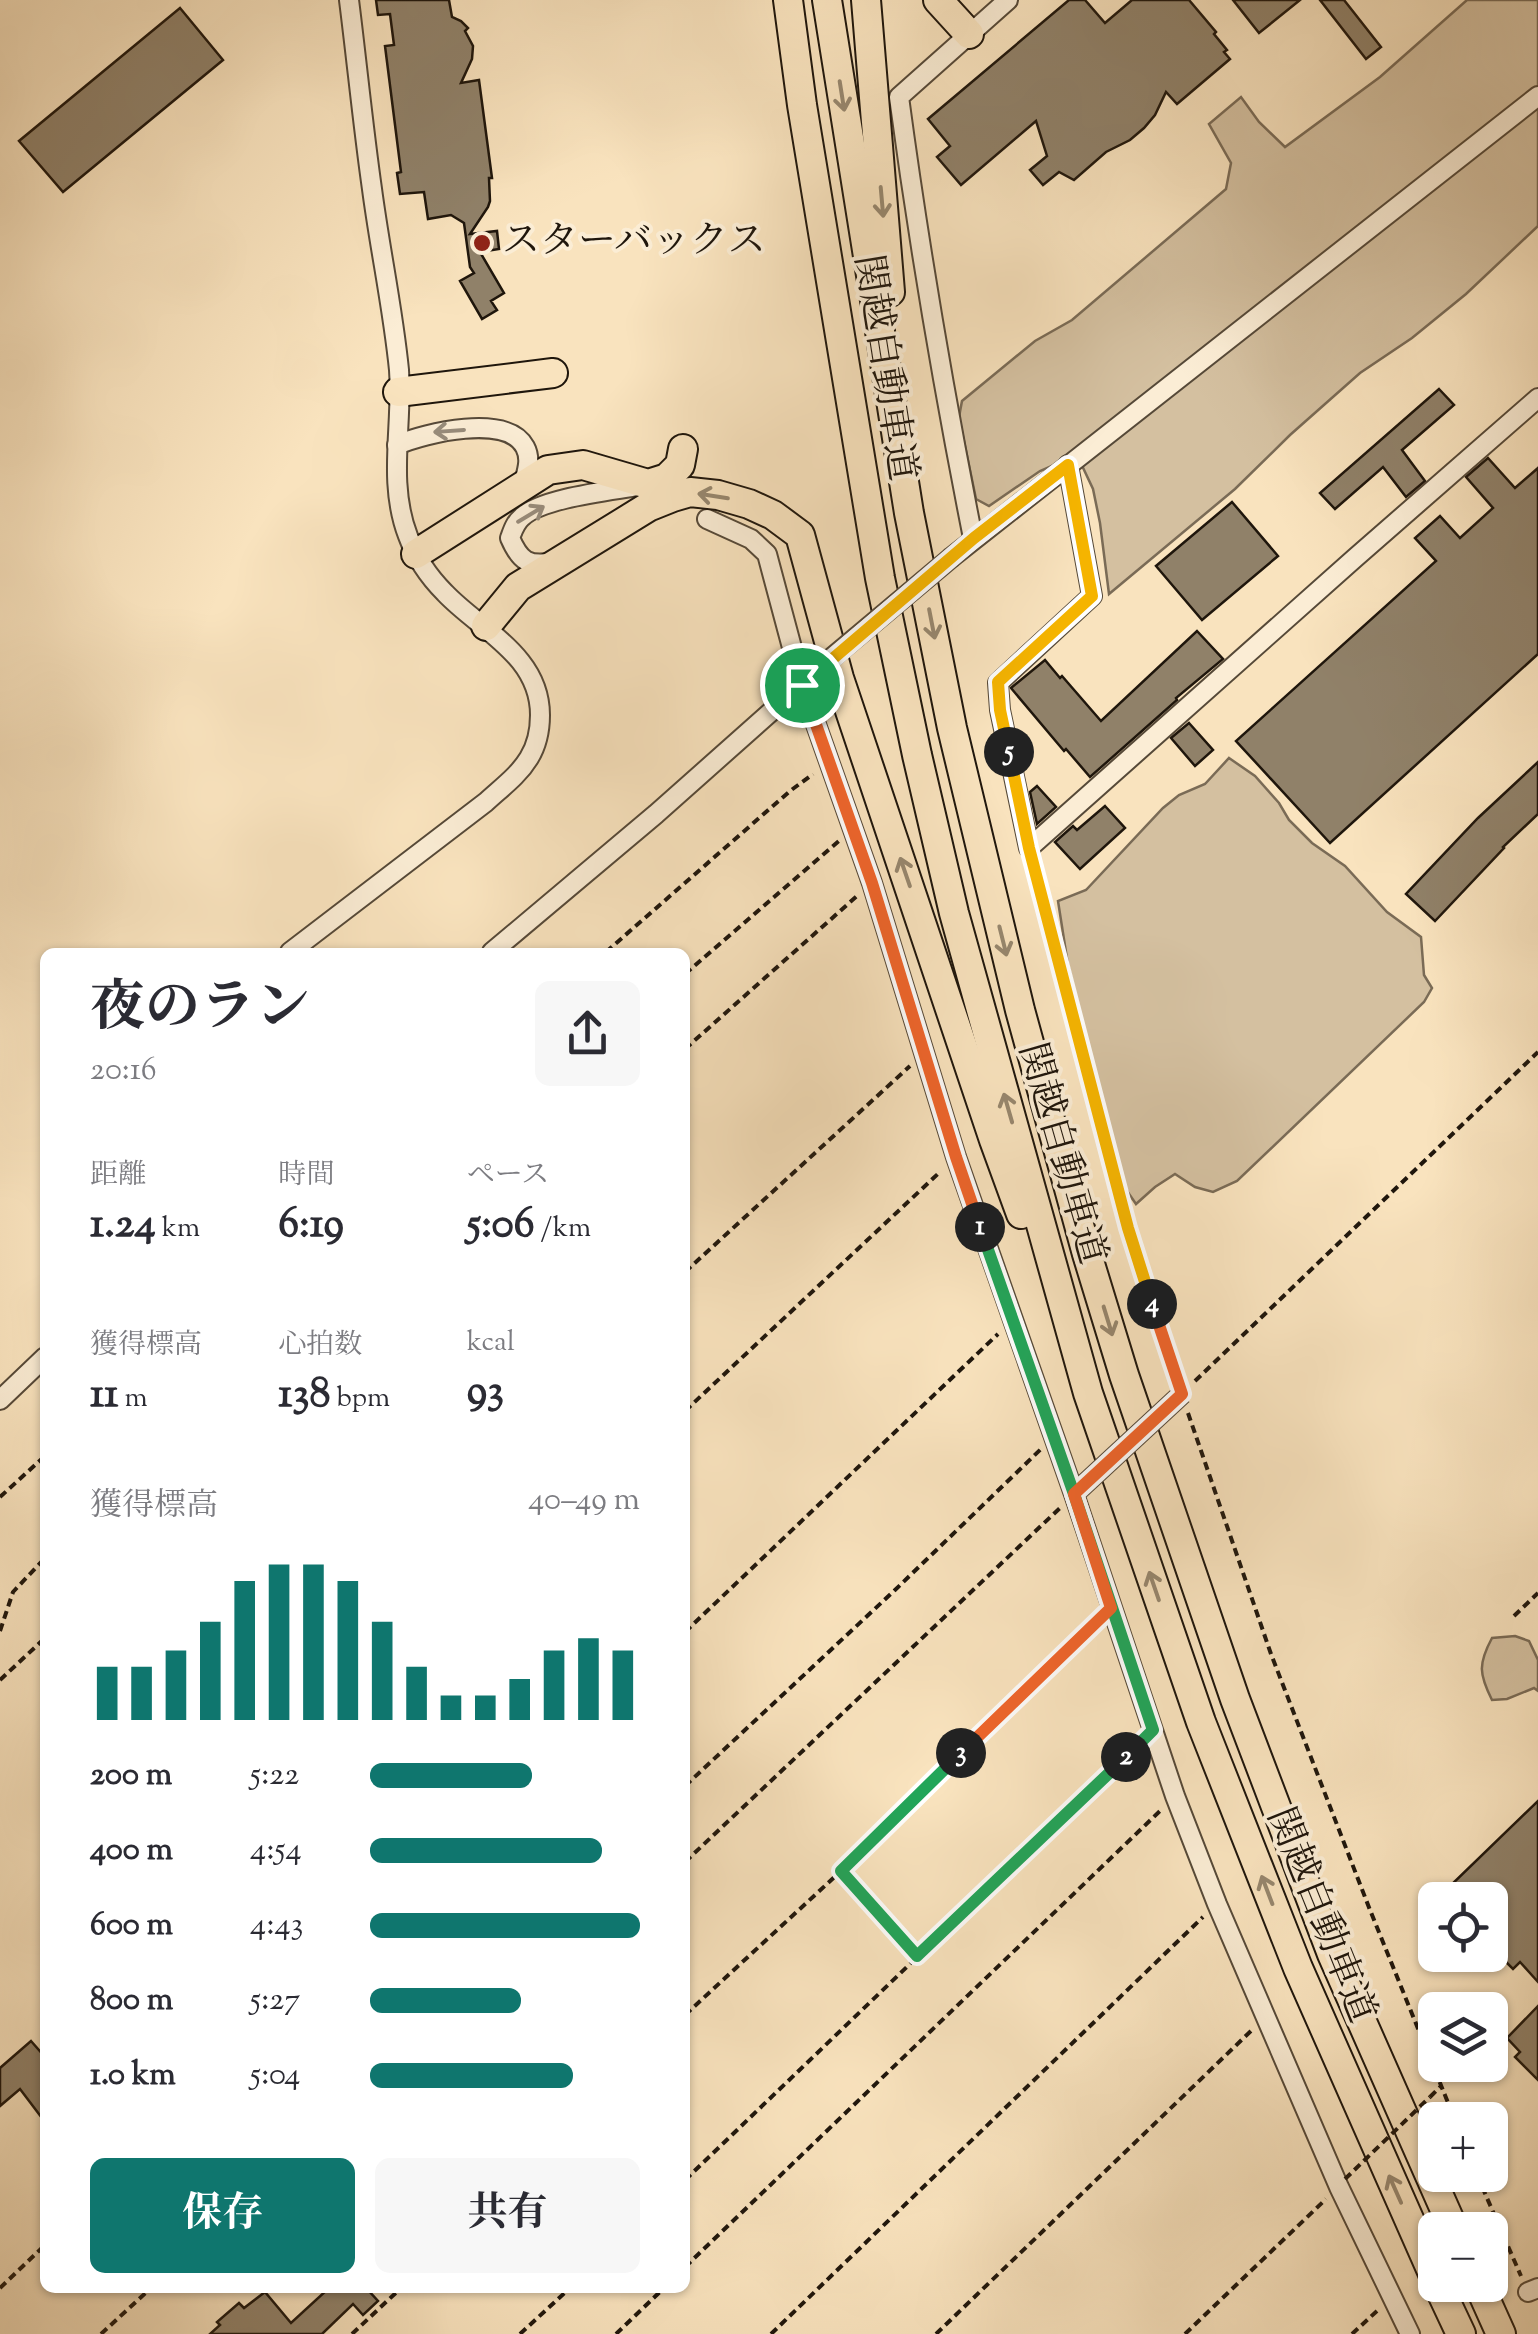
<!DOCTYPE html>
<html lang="ja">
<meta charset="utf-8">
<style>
:root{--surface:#fff;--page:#f7f7f7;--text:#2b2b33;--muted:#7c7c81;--accent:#0f766e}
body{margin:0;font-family:"Sorts Mill Goudy","Noto Serif JP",serif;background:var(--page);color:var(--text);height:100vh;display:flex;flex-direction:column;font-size:38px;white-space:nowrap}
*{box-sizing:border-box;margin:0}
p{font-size:32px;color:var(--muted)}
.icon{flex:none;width:55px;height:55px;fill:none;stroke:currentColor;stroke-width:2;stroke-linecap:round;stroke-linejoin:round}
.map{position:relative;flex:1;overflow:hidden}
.drawer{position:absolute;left:40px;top:948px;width:650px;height:1345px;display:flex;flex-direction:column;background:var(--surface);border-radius:15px;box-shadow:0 2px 8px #0004}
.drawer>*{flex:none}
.tools{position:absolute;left:1418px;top:1882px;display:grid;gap:20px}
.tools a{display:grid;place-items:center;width:90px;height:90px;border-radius:15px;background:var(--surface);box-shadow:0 2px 8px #0004;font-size:50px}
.pin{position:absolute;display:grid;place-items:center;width:85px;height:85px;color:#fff;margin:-42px;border:5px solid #fff;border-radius:50%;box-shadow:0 2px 10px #0007}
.km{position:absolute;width:50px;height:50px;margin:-25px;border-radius:50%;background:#222;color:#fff;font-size:28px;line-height:50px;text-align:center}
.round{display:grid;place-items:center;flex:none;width:105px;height:105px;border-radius:15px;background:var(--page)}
.overview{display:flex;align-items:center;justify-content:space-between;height:170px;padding:0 50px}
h1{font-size:55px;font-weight:700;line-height:75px}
.metrics{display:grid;grid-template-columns:repeat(3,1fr);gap:15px;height:170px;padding:10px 50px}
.metrics div{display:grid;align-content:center}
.metrics b{font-size:42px;font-weight:700}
.metrics small{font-size:28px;font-weight:400}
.metrics p{font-size:28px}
.chart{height:280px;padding:20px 50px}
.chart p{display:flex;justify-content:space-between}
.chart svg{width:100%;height:180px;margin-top:10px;stroke:var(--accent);stroke-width:6}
.action{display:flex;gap:20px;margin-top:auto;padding:20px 50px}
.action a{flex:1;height:115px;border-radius:15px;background:var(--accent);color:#fff;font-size:40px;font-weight:700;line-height:115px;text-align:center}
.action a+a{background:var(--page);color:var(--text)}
ul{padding:0 50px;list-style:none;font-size:32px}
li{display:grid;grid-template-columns:160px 120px 1fr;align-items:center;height:75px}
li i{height:25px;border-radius:12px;background:var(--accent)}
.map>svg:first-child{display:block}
.green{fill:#d4c0a0;stroke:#7a6b56;stroke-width:2.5}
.building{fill:#908169;stroke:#1f160c;stroke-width:2.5}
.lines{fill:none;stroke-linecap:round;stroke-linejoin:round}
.minor-casing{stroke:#564938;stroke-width:22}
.highway-casing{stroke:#1f160c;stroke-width:32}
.path{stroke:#1f160c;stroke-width:4;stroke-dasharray:8 5;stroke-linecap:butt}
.minor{stroke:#fbedd5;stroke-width:18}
.highway{stroke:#f9e3be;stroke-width:28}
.minor-bridge-casing{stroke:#564938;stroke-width:22;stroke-linecap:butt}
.path-bridge{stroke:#1f160c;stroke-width:4;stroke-dasharray:8 5;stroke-linecap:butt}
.minor-bridge{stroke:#fbedd5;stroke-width:18}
.oneway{stroke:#97876e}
.oneway2{stroke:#988c7b}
.split-1-casing{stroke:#fff;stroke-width:20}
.split-2-casing{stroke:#fff;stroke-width:20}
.split-3-casing{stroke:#fff;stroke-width:20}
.split-4-casing{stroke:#fff;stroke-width:20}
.split-5-casing{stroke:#fff;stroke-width:20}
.split-6-casing{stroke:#fff;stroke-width:20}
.split-1{stroke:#f0652b;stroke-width:12}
.split-2{stroke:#22a559;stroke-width:12}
.split-3{stroke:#22a559;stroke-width:12}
.split-4{stroke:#f0652b;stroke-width:12}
.split-5{stroke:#f5b400;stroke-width:12}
.split-6{stroke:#f5b400;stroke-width:12}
.poi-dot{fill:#8f2418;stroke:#fbedd5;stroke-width:4}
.labels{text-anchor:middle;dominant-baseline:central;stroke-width:8;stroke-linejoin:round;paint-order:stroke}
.poi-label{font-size:38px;fill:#1f160c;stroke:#fbedd5;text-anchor:start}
.street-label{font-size:38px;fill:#1f160c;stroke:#fbedd5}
</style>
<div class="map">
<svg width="1538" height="2334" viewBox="0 0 1538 2334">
<rect width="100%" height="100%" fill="#f9e3be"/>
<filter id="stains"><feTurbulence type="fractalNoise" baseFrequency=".002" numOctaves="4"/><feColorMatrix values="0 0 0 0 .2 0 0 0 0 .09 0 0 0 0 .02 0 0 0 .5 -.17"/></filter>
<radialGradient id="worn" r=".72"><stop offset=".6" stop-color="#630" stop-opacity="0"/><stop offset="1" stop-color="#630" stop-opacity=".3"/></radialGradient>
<g class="green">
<polygon points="1467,0 1538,0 1538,226 1466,294 1412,338 1360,373 1290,435 1235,489 1109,594 1100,523 1093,489 1077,455 1040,471 989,506 976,499 959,417 962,401 1035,341 1072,320 1226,189 1231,163 1209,124 1241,97 1259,122 1285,147 1380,77"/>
<polygon points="1229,758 1255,776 1279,803 1289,820 1312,843 1345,866 1387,912 1421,937 1424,975 1432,988 1424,1002 1237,1181 1213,1192 1195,1187 1175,1174 1155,1187 1136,1204 1125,1188 1068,965 1058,901 1086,890 1163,808 1179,795 1205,784"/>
<path d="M1515,1636L1529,1641L1538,1660V1691L1534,1688L1507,1699L1492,1700C1479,1674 1478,1664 1492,1638Z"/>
</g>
<g class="building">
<polygon points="376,0 449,0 452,17 461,21 468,28 465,31 473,46 472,59 461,83 479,80 492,178 489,178 490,201 488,207 470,234 497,231 499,249 480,252 504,293 491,301 497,310 482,319 460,281 474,273 470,267 464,223 451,215 428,219 424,192 400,194 397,173 401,172 385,46 394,45 390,14 378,15"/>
<polygon points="1069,0 1085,0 1105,23 1132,0 1189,0 1216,32 1214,34 1227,50 1224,52 1230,59 1177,104 1166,92 1155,115 1144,128 1130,140 1106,152 1074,180 1059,172 1043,185 1030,170 1047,156 1036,121 961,185 937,157 950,146 928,119"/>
<polygon points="1233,0 1300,0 1259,33"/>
<polygon points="1320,0 1344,0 1381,47 1366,59"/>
<polygon points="180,8 223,60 63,192 19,141"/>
<polygon points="1439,389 1454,405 1402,450 1425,481 1406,497 1383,467 1335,509 1320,493"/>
<polygon points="1488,458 1515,488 1538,468 1538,654 1330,843 1236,741 1436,561 1415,538 1440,516 1460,538 1493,508 1466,477"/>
<polygon points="1232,502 1278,556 1202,620 1156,566"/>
<polygon points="1197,631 1223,659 1176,698 1177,700 1090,777 1066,749 1064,751 1011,688 1045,660 1060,678 1062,676 1101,721"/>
<polygon points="1189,723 1213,750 1195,766 1171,738"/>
<polygon points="1538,762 1538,814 1503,847 1504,848 1435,921 1406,894 1478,818"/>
<polygon points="1037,786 1056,807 1037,824 1030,792"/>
<polygon points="1105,806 1125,828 1080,869 1055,842 1073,826 1077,830"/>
<polygon points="1538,1801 1538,1982 1520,1962 1513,1969 1490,1946 1490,1900 1460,1900 1448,1888"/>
<polygon points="1538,2006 1538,2080 1515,2057 1520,2052 1507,2038"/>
<polygon points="31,2041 45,2057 45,2122 20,2089 0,2106 0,2068"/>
<polygon points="329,2288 371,2288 368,2290 378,2301 363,2315 353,2304 322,2334 210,2334 220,2325 217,2322 239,2303 244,2308 265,2292 291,2323"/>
</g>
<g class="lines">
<g class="minor-casing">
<g id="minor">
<path d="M397,445C425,433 507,413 525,447C532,460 526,473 523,486"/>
<polyline points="1068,465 1092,596 998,683 1000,710 1029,848 1355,558 1538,398"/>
<polyline points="707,519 751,539 767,554 802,685 872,883 956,1157 1074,1494 1175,1796 1217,1904 1339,2187 1410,2334"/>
<path d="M973,538C944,392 919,246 899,97L1008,0"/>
<polyline points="952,557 1538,96"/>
<path d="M554,562C528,567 520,561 510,538C513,530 515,523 522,517C542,498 610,491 638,486"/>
<path d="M290,952L486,802C501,788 518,776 529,758C537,745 540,730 540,715C540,655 480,630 445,593C429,577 416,558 408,536C387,482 403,425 399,370C393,309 380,250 372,189C363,126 357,63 349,0"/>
<polyline points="492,952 656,814 809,678"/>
<polyline points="0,1400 45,1357"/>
<polyline points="1528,2292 1538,2288"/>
</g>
</g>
<g class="highway-casing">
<g id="highway">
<polyline points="788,0 802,105 880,578 917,755 954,913 1088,1393 1201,1722 1298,1968 1435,2278"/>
<polyline points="827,0 909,513 952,728 1020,1010 1087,1254 1124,1375 1235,1699 1332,1954 1454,2230"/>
<polyline points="866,0 890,292"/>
<polyline points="938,0 969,34"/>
<polyline points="398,392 553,373"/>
<polyline points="416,554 548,470 583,465 648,484 667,478 680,465 683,449"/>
<polyline points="486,626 518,587 648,507 673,497 690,492 718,495 749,504 773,515 800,535 839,678 994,1140 1021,1214"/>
<polyline points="1438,2285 1461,2334"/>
<polyline points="1479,2285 1501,2334"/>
</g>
</g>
<g class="path">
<polyline points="1034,865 1128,1228 1176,1376"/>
<polyline points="606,952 790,791 813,774"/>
<polyline points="685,974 840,840"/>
<polyline points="685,1049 857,896"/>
<polyline points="685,1272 910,1066"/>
<polyline points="1195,1381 1538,1052"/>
<polyline points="685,1411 941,1171"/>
<polyline points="1188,1413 1271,1654 1370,1910 1455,2120"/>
<polyline points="0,1497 45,1456"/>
<polyline points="1514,1616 1538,1593"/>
<polyline points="0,1631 13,1592 45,1558"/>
<polyline points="685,1632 998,1334"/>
<polyline points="0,1680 45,1638"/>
<polyline points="685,1786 895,1590 1041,1449"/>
<polyline points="685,1862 1060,1508"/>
<polyline points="841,1871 917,1956"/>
<polyline points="685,2015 841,1871 1097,1622"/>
<polyline points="1430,2097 1441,2086"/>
<polyline points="1477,2175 1521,2276"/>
<polyline points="685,2180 1139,1744"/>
<polyline points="685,2267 1161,1810"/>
<polyline points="0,2288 45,2245"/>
<polyline points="101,2334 151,2288"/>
<polyline points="352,2334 401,2288"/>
<polyline points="520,2334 570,2288"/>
<polyline points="616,2334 664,2288"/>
<polyline points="771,2334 1203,1917"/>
<polyline points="936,2334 1253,2029"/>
<polyline points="1185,2334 1326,2199"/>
<polyline points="1352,2334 1378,2310"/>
</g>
<use href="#minor" class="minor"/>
<use href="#highway" class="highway"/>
<g class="minor-bridge-casing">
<g id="minor-bridge">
<polyline points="816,671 952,557"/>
<polyline points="1074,1494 1182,1394"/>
</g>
</g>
<polyline class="path-bridge" points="1345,2179 1430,2097"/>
<use href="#minor-bridge" class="minor-bridge"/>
</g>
<defs><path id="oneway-shaft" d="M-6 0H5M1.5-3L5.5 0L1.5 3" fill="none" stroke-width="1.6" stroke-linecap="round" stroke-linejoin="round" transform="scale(2.5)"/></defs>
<g class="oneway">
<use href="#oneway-shaft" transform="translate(842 96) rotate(81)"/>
<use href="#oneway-shaft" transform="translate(882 202) rotate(85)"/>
<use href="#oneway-shaft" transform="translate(713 496) rotate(-171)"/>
<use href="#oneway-shaft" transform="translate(932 624) rotate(79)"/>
<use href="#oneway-shaft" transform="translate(905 872) rotate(-109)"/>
<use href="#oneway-shaft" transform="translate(1003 941) rotate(76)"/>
<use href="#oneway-shaft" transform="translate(1008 1108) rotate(-106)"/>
<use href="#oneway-shaft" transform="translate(1108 1321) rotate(73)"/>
<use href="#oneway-shaft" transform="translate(1154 1586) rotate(-109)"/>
<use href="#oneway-shaft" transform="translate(1267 1890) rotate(-111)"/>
<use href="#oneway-shaft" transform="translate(1395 2189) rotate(-114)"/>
</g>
<g class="oneway2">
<use href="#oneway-shaft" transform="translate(449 431) rotate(176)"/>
<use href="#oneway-shaft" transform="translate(531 514) rotate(-31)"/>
</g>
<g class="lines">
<g class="split-1-casing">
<polyline id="split-1" points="802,685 872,883 956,1157 980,1227"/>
</g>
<g class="split-2-casing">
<polyline id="split-2" points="980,1227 1074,1494 1153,1730 1126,1757"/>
</g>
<g class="split-3-casing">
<polyline id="split-3" points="961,1753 841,1871 917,1956 1126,1757"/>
</g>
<g class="split-4-casing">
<polyline id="split-4" points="961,1753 1111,1608 1074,1494 1182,1394 1152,1304"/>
</g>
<g class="split-5-casing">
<polyline id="split-5" points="1009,752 1029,848 1128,1228 1152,1304"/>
</g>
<g class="split-6-casing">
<polyline id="split-6" points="802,685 974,538 1068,465 1092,596 998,682 1000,710 1009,752"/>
</g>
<use href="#split-1" class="split-1"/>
<use href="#split-2" class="split-2"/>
<use href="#split-3" class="split-3"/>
<use href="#split-4" class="split-4"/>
<use href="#split-5" class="split-5"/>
<use href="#split-6" class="split-6"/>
</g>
<circle class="poi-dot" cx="482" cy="243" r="10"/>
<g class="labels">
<g class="poi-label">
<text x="502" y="243">スターバックス</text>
</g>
<g class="street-label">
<text transform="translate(883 368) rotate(81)">関越自動車道</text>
<text transform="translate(1060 1154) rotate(74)">関越自動車道</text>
<text transform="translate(1319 1916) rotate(68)">関越自動車道</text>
</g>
</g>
<rect width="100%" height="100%" filter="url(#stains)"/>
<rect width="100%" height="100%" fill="url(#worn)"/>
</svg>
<div class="tools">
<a><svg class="icon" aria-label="locate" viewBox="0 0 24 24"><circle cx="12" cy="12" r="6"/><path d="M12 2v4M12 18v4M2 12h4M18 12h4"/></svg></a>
<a><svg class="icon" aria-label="layers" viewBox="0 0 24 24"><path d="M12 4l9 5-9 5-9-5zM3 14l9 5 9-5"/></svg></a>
<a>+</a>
<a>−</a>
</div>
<div class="pin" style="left:802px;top:685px;background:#1e9e55"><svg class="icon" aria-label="arrive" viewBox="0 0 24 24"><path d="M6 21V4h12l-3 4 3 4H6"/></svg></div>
<b class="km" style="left:980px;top:1227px">1</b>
<b class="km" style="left:1126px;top:1757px">2</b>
<b class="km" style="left:961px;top:1753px">3</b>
<b class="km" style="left:1152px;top:1304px">4</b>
<b class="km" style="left:1009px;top:752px">5</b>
<section class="drawer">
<div class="overview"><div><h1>夜のラン</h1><p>20:16</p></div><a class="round"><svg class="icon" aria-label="share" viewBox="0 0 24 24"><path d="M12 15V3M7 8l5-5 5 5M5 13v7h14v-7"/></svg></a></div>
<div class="metrics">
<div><p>距離</p><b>1.24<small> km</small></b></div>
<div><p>時間</p><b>6:19</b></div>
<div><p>ペース</p><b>5:06<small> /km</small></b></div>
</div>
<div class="metrics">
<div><p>獲得標高</p><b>11<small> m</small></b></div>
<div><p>心拍数</p><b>138<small> bpm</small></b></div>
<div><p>kcal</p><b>93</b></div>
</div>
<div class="chart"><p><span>獲得標高</span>40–49 m</p>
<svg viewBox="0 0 160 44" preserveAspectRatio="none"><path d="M5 44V31M15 44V31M25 44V27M35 44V20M45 44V10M55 44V6M65 44V6M75 44V10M85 44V20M95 44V31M105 44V38M115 44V38M125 44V34M135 44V27M145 44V24M155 44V27"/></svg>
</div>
<ul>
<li><b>200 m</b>5:22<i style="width:60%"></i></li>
<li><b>400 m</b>4:54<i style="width:86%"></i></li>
<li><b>600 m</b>4:43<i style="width:100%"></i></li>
<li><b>800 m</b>5:27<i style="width:56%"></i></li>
<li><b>1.0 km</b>5:04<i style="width:75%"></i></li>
</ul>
<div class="action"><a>保存</a><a>共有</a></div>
</section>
</div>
